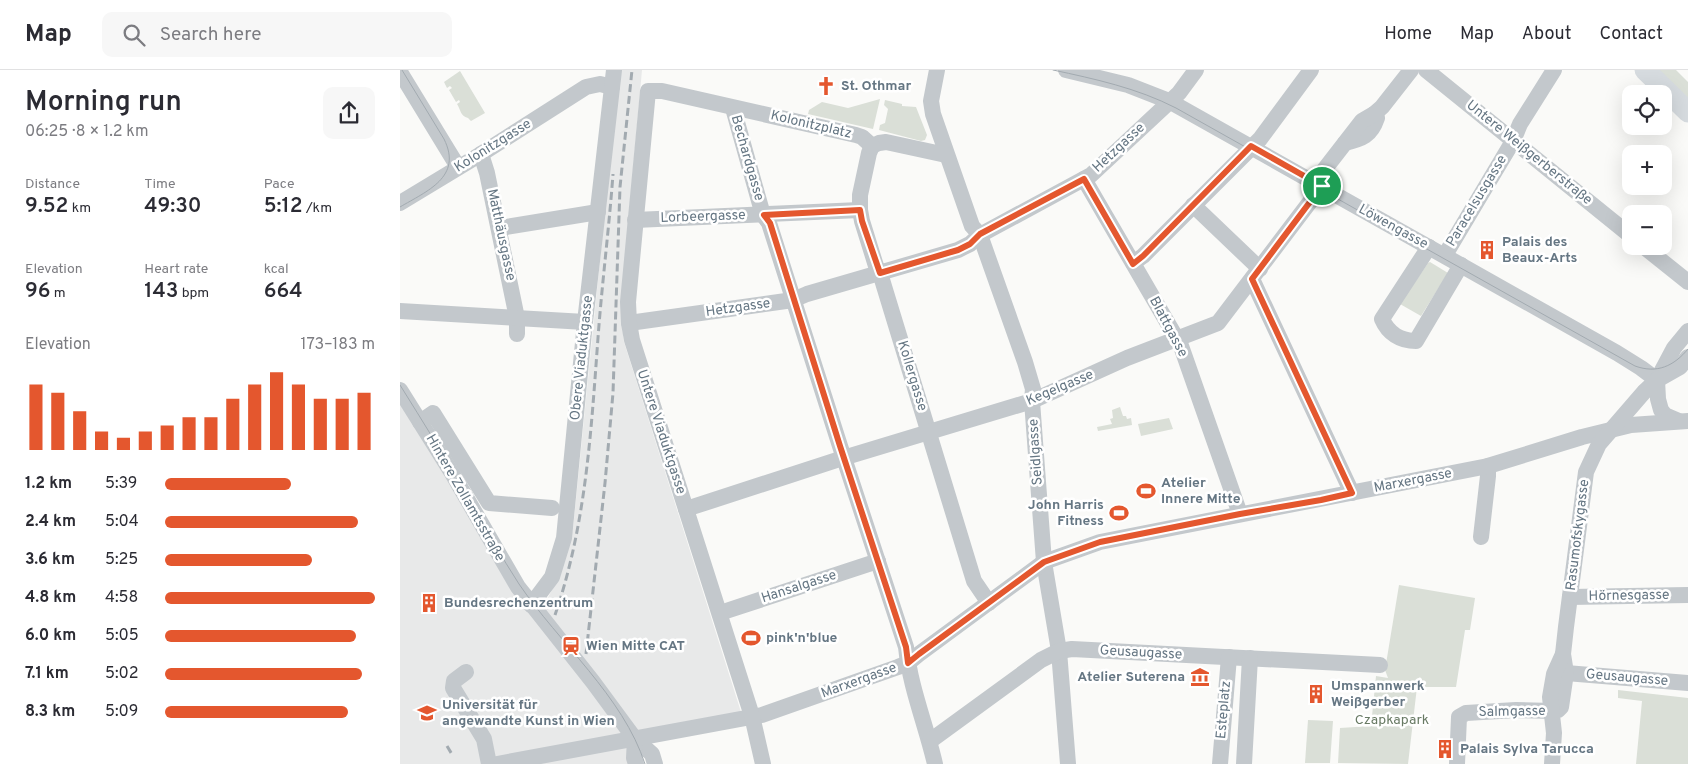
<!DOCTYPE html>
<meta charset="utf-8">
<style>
:root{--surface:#fff;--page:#f7f7f7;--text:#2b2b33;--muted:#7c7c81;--line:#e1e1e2;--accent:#e4572e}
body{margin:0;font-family:Overpass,sans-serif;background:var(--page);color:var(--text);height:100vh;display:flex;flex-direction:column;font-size:19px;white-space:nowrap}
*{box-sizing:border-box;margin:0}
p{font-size:16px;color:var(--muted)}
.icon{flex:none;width:28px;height:28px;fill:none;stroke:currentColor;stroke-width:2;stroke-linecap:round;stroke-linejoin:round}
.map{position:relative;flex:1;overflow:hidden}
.details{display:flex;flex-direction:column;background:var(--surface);width:400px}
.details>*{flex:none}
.tools{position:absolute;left:1222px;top:15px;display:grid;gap:10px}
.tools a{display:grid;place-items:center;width:50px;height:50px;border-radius:10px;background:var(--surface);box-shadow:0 5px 20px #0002;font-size:25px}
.pin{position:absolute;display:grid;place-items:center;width:42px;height:42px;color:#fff;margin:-21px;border:2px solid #fff;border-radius:50%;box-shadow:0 1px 5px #0007}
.round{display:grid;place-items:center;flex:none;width:52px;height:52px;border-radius:10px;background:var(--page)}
.overview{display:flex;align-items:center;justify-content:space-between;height:85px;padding:0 25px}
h1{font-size:28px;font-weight:600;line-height:38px}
.figures{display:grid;grid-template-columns:repeat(3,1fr);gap:8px;height:85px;padding:5px 25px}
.figures div{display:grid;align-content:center}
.figures b{font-size:21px;font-weight:600}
.figures small{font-size:14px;font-weight:400}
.figures p{font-size:14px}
.chart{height:140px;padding:10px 25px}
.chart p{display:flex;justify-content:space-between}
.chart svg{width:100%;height:90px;margin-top:5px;stroke:var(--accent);stroke-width:6}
ul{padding:0 25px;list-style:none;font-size:16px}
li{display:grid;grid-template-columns:80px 60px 1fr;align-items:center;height:38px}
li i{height:12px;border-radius:6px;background:var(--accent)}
header{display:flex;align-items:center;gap:30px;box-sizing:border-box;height:70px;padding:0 25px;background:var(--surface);border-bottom:1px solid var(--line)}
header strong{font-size:24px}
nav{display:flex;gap:28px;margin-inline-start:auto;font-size:18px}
.search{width:350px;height:45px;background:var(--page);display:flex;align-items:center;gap:12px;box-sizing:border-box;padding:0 18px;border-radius:10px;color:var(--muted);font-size:19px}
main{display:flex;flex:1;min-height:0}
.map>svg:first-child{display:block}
.built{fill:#e8e9e9}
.green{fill:#dadfd7}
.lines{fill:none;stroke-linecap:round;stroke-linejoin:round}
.minor{stroke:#c3c8cc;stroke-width:16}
.major{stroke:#d6dbdf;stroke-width:21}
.tram{stroke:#a2aab0;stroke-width:1}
.rail{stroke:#a2aab0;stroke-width:3;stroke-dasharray:8 4;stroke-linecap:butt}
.route-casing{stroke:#fff;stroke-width:10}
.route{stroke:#e4572e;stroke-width:6}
.labels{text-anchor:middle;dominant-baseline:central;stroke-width:5;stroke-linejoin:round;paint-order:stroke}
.poi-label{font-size:14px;font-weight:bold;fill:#657683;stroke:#fff;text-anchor:start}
.street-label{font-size:14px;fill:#657683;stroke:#fff}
.park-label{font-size:14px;fill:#687a64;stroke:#fff}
</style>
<header>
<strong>Map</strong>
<div class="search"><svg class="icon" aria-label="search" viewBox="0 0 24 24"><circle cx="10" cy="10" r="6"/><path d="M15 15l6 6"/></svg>Search here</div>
<nav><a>Home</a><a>Map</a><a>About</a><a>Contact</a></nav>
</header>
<main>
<section class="details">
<div class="overview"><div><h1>Morning run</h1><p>06:25 · 8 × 1.2 km</p></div><a class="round"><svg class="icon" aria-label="share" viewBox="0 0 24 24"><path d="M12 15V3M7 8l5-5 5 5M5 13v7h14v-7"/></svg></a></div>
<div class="figures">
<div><p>Distance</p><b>9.52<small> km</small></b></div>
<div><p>Time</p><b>49:30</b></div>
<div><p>Pace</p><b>5:12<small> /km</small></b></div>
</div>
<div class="figures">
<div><p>Elevation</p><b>96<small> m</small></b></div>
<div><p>Heart rate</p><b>143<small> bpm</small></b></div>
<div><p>kcal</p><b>664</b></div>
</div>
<div class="chart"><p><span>Elevation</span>173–183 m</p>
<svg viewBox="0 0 160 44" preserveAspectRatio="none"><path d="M5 44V12M15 44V16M25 44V25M35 44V35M45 44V38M55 44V35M65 44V32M75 44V28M85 44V28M95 44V19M105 44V12M115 44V6M125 44V12M135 44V19M145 44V19M155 44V16"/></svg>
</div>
<ul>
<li><b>1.2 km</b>5:39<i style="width:60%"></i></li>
<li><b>2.4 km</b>5:04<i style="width:92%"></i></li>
<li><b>3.6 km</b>5:25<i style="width:70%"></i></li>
<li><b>4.8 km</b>4:58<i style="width:100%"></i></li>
<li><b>6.0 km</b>5:05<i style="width:91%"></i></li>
<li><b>7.1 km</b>5:02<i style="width:94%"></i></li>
<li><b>8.3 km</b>5:09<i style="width:87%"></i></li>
</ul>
</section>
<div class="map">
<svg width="1288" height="694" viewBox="0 0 1288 694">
<rect width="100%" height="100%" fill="#fafaf8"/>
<polygon class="built" points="219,0 242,0 226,176 222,255 224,272 341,642 239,669 243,694 0,694 0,320 107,498 145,533 160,505 173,459"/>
<g class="green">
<polygon points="1259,0 1276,0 1288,12 1288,29"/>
<path d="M60,1L85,43L71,51L68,48C60,46 61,40 57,34L60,32L59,30L56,32L49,20L52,18L50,16L47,18L44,12Z"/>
<polygon points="480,29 473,59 408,44 409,40 422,32 448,38"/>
<polygon points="485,30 502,34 502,36 516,37 527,65 525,70 521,71 479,60 480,55 485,53 488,39 484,35"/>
<polygon points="1030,192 1048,203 1021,246 1000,234 1028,193"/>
<polygon points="720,337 723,346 726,346 727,349 731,348 732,355 698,361 697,357 712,354 710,349 713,348 712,340"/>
<polygon points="769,348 773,359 741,366 738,354"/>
<polygon points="999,515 1075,528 1070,560 1065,560 1056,617 1017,617 1008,694 938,693 940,658 971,656 976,606 988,608 985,600"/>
<polygon points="1218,620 1288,628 1288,694 1236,694 1242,631 1218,628"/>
<polygon points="908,650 933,651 930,693 905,693"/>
</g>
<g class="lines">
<g class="minor">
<polyline points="537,0 531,31 533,44 572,156 580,165 625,292 633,319 632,331 644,492 659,581 668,694"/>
<polyline points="666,0 728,15 769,31 1217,283 1241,298 1257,310"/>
<polyline points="1026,0 1231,166"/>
<polyline points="0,2 58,97"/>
<path d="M333,38L363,145L369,153L440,376L506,577C510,617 526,655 535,694"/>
<path d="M945,73C962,69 971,66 977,48L974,44"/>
<polyline points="472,76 469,83 460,125 460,140 462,151 476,196 480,203 574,511 589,533"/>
<polyline points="472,76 479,73 486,72 546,85"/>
<polyline points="81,84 87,103 117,248 117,264"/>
<polyline points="684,109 781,276 840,444"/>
<polyline points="0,133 81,84 186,17 200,14 212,17"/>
<polyline points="793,135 860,199"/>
<polyline points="235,150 460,140"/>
<polyline points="100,158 198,142"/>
<polyline points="1243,176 1288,212"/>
<path d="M1029,177L982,249C988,263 1000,271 1016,271L1061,195"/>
<polyline points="1045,185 1113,71 1120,54 1154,0"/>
<polyline points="733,193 743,186 860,69 911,0"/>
<polyline points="852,209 952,423"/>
<polyline points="0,241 185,252"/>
<polyline points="229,253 393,230 407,224 558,180 570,174 580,165 691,105 779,23 796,0"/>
<polyline points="0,320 52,403 118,517 193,612 235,669 252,684 255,694"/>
<polyline points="1279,351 1265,345 1261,340 1258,329 1257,310 1274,278 1288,261"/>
<polyline points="20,352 33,343 89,433 152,438"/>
<polyline points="286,439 443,388 632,331 727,288 818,253 922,116 924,111 924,100 962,51 974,44 982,37 1011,0"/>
<polyline points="1081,467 1088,406 1088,396"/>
<polyline points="1170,527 1288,525"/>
<polyline points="131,535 152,507 164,468 185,252 214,0"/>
<polyline points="320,543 478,491"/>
<polyline points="66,602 54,611 53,618 84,669 89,694"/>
<polyline points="1166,603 1288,613"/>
<polyline points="235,669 234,688 236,694"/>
<polyline points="530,671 641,590 659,581 672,579 980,595"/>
<polyline points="97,694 362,645 498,597 508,593 519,584 644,492 700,472 1088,396 1182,367 1231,355 1288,351"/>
<polyline points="363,694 352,646 232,270 229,253 228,232 248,21 262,21 456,65 462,67 472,76"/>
<polyline points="820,694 829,587"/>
<polyline points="844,694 850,588"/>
<polyline points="1057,694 1059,647 1066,643 1116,640 1153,641 1158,640 1161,637 1166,603 1163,584 1166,557 1186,402 1199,374 1244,322 1257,310 1280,297 1288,287"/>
<polyline points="1152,694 1154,663 1150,627 1154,604 1163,584"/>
</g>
<polyline class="major" points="1245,0 1288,42"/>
<g class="tram">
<path d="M653,0C695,9 737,18 776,38L1235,296C1257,304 1274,296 1288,279"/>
<path d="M0,137C27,121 63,107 44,69L2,0"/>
<path d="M0,315C23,352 47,390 69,429C86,457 101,487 119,514C159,573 223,626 245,694"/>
</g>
<g class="rail">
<path d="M155,545C186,455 191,362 198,268C202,213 209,159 213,104"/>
<polyline points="186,584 205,413 213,323 220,117 232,0"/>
<polyline points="47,676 53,686"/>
</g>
</g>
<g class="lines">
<g class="route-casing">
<polygon id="route" points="851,76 922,116 852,209 952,423 921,430 840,444 700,472 644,492 519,584 508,593 506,577 440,376 370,153 364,145 460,140 462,151 480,203 558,180 570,174 580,164 684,109 733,194 743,186"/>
</g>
<use href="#route" class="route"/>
</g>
<defs>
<g id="church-bare" transform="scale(1.5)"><path d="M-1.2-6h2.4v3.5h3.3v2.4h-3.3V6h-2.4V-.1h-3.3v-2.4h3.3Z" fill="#e4572e" stroke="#fff" stroke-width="2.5" paint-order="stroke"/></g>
<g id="building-bare" transform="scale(1.5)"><path d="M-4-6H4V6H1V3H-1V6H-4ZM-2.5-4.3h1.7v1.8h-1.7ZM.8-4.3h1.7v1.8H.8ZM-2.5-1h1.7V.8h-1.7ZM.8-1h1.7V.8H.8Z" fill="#e4572e" stroke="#fff" stroke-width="2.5" paint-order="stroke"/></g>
<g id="stadium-bare" transform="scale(1.5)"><path d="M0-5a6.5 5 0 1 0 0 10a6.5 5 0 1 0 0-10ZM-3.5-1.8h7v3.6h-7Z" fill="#e4572e" stroke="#fff" stroke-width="2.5" paint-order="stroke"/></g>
<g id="station-bare" transform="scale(1.5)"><path d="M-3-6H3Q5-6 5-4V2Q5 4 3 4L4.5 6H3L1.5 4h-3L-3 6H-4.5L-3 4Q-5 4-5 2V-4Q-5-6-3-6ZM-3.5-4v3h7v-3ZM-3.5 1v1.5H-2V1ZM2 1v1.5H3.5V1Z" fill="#e4572e" stroke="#fff" stroke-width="2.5" paint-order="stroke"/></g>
<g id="museum-bare" transform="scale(1.5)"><path d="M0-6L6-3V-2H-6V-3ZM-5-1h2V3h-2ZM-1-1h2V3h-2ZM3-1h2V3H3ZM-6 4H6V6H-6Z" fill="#e4572e" stroke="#fff" stroke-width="2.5" paint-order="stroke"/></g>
<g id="university-bare" transform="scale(1.5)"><path d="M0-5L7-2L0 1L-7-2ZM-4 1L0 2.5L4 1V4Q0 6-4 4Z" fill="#e4572e" stroke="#fff" stroke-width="2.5" paint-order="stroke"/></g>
</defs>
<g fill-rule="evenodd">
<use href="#church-bare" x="426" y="16"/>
<use href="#building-bare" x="1087" y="180"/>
<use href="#stadium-bare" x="746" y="421"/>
<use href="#stadium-bare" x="719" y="443"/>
<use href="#building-bare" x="29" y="533"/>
<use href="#stadium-bare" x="351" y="568"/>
<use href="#station-bare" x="171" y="576"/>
<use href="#museum-bare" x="800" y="607"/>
<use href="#building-bare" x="916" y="624"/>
<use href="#university-bare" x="27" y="643"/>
<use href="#building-bare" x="1045" y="679"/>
</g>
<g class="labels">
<g class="poi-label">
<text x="441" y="16">St. Othmar</text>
<text x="1102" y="172">Palais des<tspan x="1102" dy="16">Beaux-Arts</tspan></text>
<text x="761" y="413">Atelier<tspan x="761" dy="16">Innere Mitte</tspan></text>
<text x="704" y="435" text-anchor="end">John Harris<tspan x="704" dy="16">Fitness</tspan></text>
<text x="44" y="533">Bundesrechenzentrum</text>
<text x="366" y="568">pink'n'blue</text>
<text x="186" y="576">Wien Mitte CAT</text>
<text x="785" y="607" text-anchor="end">Atelier Suterena</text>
<text x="931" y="616">Umspannwerk<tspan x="931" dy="16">Weißgerber</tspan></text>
<text x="42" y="635">Universität für<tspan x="42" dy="16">angewandte Kunst in Wien</tspan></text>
<text x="1060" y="679">Palais Sylva Tarucca</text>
</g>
<g class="street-label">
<text transform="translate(411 55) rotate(13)">Kolonitzplatz</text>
<text transform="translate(93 76) rotate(-32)">Kolonitzgasse</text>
<text transform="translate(719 78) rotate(-43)">Hetzgasse</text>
<text transform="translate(1129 83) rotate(39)">Untere Weißgerberstraße</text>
<text transform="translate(347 88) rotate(74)">Bechardgasse</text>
<text transform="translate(1077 131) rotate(-59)">Paracelsusgasse</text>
<text transform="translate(303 147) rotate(-2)">Lorbeergasse</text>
<text transform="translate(993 157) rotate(29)">Löwengasse</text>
<text transform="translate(101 165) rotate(78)">Matthäusgasse</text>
<text transform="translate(338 238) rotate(-8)">Hetzgasse</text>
<text transform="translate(768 257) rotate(62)">Blattgasse</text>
<text transform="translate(182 288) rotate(-84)">Obere Viaduktgasse</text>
<text transform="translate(512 306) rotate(73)">Kollergasse</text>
<text transform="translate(660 318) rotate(-23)">Kegelgasse</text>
<text transform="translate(261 362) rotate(72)">Untere Viaduktgasse</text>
<text transform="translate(636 382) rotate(-94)">Seidlgasse</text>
<text transform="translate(1013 411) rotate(-11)">Marxergasse</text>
<text transform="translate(65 428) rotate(60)">Hintere Zollamtsstraße</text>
<text transform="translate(1178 465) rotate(-83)">Rasumofskygasse</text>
<text transform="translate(399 517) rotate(-18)">Hansalgasse</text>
<text transform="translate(1229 526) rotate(-1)">Hörnesgasse</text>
<text transform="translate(741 583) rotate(3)">Geusaugasse</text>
<text transform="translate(1227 608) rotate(5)">Geusaugasse</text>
<text transform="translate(459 611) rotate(-20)">Marxergasse</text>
<text transform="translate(824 640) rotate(-85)">Esteplatz</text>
<text transform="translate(1112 642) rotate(-1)">Salmgasse</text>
</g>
<g class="park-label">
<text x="992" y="650">Czapkapark</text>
</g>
</g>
</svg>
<div class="tools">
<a><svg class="icon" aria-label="locate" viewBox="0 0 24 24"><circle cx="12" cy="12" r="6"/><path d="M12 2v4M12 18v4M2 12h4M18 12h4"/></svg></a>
<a>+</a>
<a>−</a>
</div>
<div class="pin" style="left:922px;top:116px;background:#1e9e55"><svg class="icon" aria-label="arrive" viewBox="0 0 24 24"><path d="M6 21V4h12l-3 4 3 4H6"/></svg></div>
</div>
</main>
